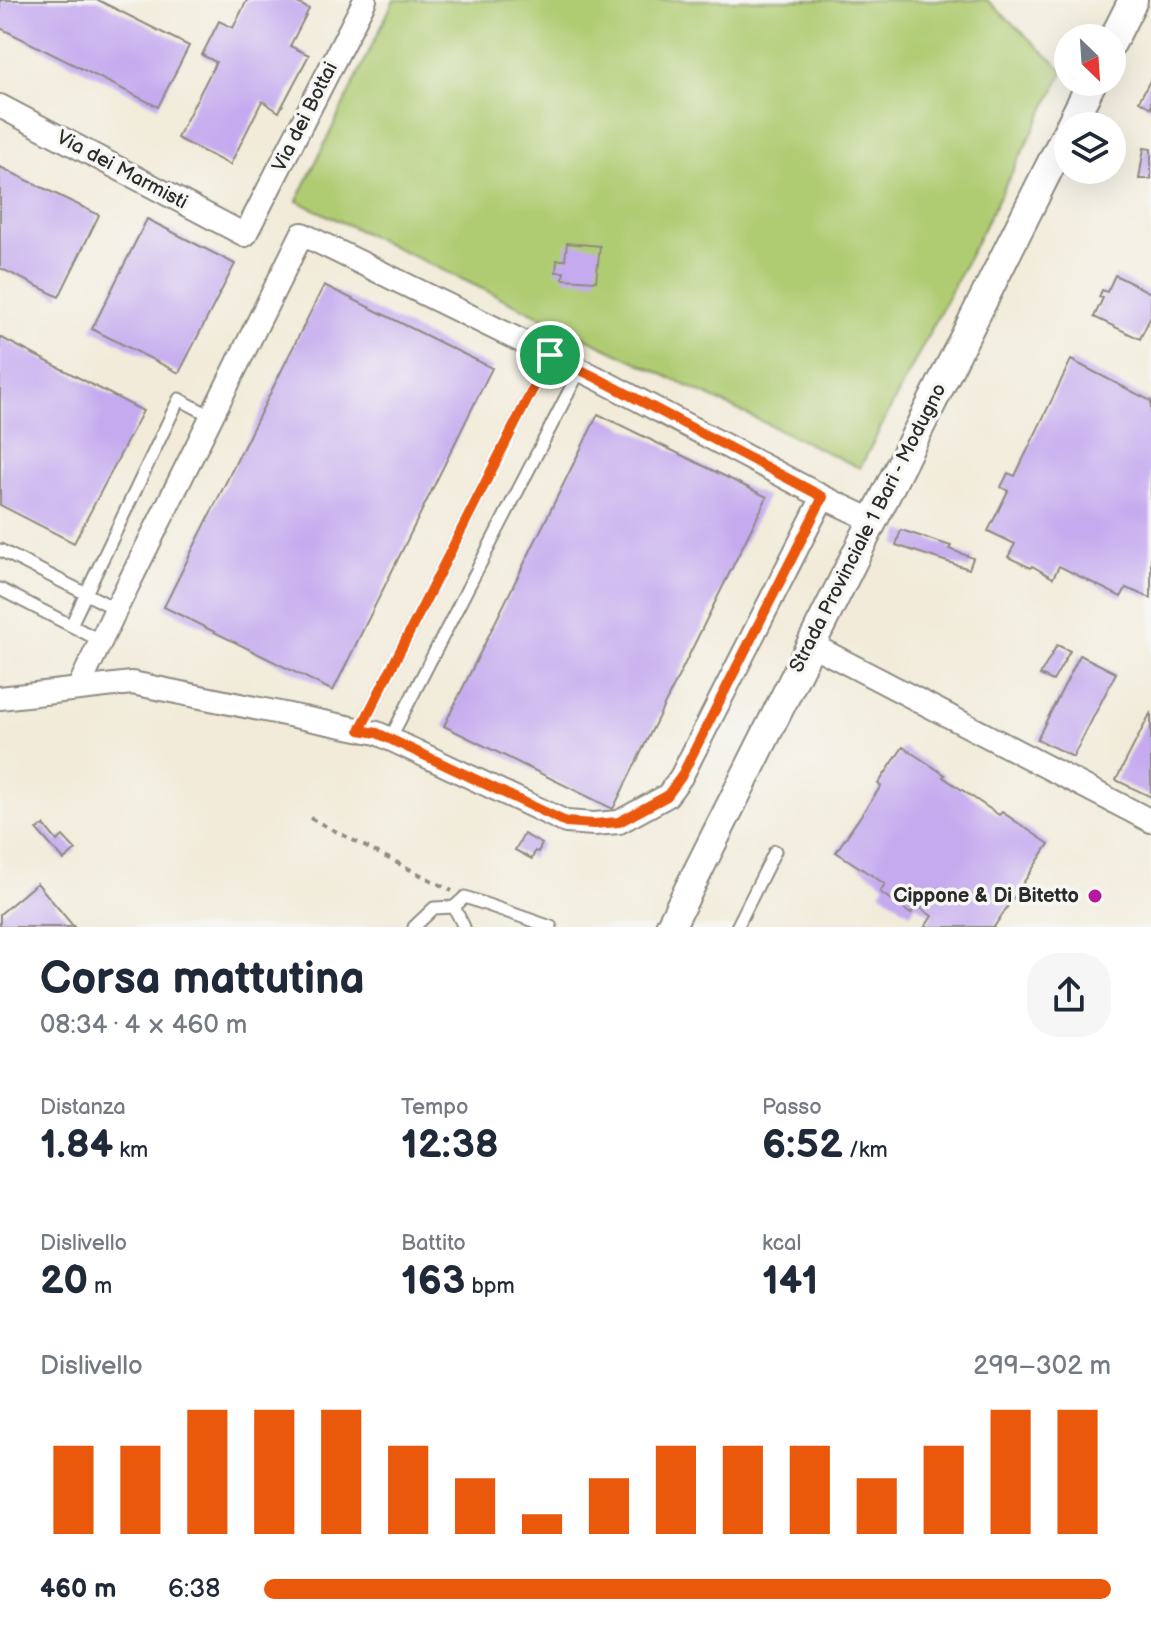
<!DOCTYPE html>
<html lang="it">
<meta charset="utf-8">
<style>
:root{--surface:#fff;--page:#f6f6f7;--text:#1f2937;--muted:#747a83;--accent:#ea580c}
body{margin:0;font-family:"Balsamiq Sans",sans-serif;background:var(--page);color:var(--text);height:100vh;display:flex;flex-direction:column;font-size:30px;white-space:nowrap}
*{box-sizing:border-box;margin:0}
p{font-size:26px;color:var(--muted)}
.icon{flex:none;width:44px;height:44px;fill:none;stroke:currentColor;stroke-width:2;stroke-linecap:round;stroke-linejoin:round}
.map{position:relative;height:927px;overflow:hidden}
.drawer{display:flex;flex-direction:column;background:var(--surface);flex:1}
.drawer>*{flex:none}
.needle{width:52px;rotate:155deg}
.tools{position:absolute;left:1054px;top:24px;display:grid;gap:16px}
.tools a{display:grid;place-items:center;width:72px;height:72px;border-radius:50%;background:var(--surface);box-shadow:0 8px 32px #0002;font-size:40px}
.pin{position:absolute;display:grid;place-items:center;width:68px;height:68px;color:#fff;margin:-34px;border:4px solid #fff;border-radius:50%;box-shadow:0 2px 8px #0007}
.round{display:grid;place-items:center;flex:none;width:84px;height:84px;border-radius:32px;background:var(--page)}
.head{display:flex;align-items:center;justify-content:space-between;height:136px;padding:0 40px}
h1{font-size:44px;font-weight:700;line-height:60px}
.stats{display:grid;grid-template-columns:repeat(3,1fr);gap:12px;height:136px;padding:8px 40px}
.stats div{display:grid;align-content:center}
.stats b{font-size:40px;font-weight:700}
.stats small{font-size:22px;font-weight:400}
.stats p{font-size:22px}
.chart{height:224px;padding:16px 40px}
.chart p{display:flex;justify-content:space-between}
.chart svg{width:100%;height:144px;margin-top:8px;stroke:var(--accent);stroke-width:6}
ul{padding:0 40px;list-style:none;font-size:26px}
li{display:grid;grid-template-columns:128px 96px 1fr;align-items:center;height:60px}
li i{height:20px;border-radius:10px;background:var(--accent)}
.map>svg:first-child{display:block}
.green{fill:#b0cc73;stroke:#6e7c4f;stroke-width:2}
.building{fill:#c5aaef}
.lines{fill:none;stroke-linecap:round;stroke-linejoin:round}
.service-casing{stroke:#8e8b82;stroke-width:15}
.minor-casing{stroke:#8e8b82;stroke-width:26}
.tertiary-casing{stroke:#8e8b82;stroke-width:32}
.path{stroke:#8e8b82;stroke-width:4;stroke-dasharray:6 6;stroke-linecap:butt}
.service{stroke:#fff;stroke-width:11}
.minor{stroke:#fff;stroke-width:22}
.tertiary{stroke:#fff;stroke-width:28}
.route-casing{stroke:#fff;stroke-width:16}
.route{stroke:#ea580c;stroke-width:10}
.poi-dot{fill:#b5179e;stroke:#f6f6f2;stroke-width:3}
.labels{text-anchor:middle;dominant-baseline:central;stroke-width:7;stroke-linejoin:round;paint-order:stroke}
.street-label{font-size:20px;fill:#2b2b2b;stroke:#f6f6f2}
.poi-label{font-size:20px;font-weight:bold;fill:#2b2b2b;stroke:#f6f6f2;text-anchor:end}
</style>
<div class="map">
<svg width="1151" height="927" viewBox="0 0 1151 927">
<rect width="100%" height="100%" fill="#f6f6f2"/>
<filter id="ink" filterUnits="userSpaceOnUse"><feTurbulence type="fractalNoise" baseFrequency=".0125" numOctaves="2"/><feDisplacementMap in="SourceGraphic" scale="16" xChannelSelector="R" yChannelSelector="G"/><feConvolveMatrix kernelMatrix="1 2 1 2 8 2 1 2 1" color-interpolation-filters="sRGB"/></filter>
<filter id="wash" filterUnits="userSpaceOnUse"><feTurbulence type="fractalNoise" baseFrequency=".006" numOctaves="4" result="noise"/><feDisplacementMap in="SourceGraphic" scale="32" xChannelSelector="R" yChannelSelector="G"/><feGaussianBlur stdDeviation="1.8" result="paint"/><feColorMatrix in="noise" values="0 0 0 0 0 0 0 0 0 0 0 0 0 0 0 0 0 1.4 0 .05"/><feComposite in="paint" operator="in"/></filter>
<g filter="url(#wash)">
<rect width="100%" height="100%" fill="#f2ebd9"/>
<polygon class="green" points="394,0 987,0 1064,71 860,468 297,201"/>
<g id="blocks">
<g class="building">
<polygon points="0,0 98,0 189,46 158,107 0,28"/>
<polygon points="247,0 292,0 309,9 290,46 309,55 279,112 262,101 230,165 177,138 216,62 202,55 219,21 233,28"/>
<polygon points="1151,79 1151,108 1139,101"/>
<polygon points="1144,148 1151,149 1151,179 1139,179"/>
<polygon points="0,167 99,215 59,297 0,268"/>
<polygon points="147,219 235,264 179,373 92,329"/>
<polygon points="567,243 600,246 596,281 563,279 564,272 556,272 557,260 565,260"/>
<polygon points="1115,275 1151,293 1151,316 1140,339 1094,317 1103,298 1099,297 1102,290 1107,292"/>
<polygon points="324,285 492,368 333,691 164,607"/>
<polygon points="0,337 143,411 74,543 0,505"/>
<polygon points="1071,360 1151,401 1151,598 1126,588 1121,597 1059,566 1053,578 1032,566 1031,568 1008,557 1015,544 988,531 1008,491 1001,487 1008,473 1015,476"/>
<polygon points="598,414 767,497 613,809 444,726"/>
<polygon points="901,530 951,546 949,549 973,558 969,569 896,545"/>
<polygon points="1057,645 1070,651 1053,681 1040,675"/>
<polygon points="1080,655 1116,673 1073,757 1037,739"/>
<polygon points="1151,712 1151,797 1116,780"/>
<polygon points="903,747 945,775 943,777 999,815 1002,812 1049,844 994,927 925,927 932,916 916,905 911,914 880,892 885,884 836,852 881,786 878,784"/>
<polygon points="44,825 57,841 63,836 76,850 64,860 37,830"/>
<polygon points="524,834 542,844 538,852 535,851 532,859 515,850"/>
<polygon points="37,883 74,927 0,927 0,914"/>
</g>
</g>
</g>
<g filter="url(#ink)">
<use href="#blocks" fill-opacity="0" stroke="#8e8b82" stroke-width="2"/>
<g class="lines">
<g class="service-casing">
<g id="service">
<polyline points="0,550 116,609"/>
<polyline points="0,589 101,641"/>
<polyline points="71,625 179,399 211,416"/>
<polyline points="360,730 550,355"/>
<polyline points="390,739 580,370"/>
<polyline points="454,907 464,927"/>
<polyline points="414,927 434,908 454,907 465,897 551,927"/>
<polyline points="737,927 775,851"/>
</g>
</g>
<g class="minor-casing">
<g id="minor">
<polyline points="0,106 245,235 365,0"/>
<polyline points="810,644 1151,821"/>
<polyline points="78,689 116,609 302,234 597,378 823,497 872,520"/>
<polyline points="0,698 132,683 377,733 566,822 594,824 619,822 667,796 681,777 823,497"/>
</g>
</g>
<g class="tertiary-casing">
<g id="tertiary">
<polyline points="1112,42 1133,0"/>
<polyline points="1070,126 1092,82"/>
<polyline points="670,927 1068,130"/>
</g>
</g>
<polyline class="path" points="310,818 452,891"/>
<use href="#service" class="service"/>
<use href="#minor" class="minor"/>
<use href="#tertiary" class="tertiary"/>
</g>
</g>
<g class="lines" filter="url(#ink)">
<g class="route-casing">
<polygon id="route" points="550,355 597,378 823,497 681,777 667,796 619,822 594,824 566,822 377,733 360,730"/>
</g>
<use href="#route" class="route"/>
</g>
<circle class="poi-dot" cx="1095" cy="896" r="8"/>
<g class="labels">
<g class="street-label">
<text transform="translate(305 117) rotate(-63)">Via dei Bottai</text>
<text transform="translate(122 170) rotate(28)">Via dei Marmisti</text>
<text transform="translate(868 528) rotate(-63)">Strada Provinciale 1 Bari - Modugno</text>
</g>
<g class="poi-label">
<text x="1079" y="896">Cippone &amp; Di Bitetto</text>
</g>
</g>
</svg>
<div class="tools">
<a><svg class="needle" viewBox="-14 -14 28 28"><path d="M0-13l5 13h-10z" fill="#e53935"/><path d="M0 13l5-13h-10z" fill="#747a83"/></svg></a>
<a><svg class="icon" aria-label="layers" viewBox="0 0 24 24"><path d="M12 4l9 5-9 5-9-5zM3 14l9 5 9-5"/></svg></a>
</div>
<div class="pin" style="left:550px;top:355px;background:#1e9e55"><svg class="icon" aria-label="arrive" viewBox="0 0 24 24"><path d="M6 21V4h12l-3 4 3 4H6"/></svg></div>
</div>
<section class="drawer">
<div class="head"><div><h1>Corsa mattutina</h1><p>08:34 · 4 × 460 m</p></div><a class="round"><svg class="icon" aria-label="share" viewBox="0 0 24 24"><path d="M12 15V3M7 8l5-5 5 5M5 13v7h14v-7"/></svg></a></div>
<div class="stats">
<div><p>Distanza</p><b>1.84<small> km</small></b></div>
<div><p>Tempo</p><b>12:38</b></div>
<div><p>Passo</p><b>6:52<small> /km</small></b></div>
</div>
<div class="stats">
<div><p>Dislivello</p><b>20<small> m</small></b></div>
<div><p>Battito</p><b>163<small> bpm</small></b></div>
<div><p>kcal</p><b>141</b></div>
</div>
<div class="chart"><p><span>Dislivello</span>299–302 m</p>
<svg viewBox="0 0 160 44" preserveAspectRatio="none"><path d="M5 44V17M15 44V17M25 44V6M35 44V6M45 44V6M55 44V17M65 44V27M75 44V38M85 44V27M95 44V17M105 44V17M115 44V17M125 44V27M135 44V17M145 44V6M155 44V6"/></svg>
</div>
<ul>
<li><b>460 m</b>6:38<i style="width:100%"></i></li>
</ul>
</section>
